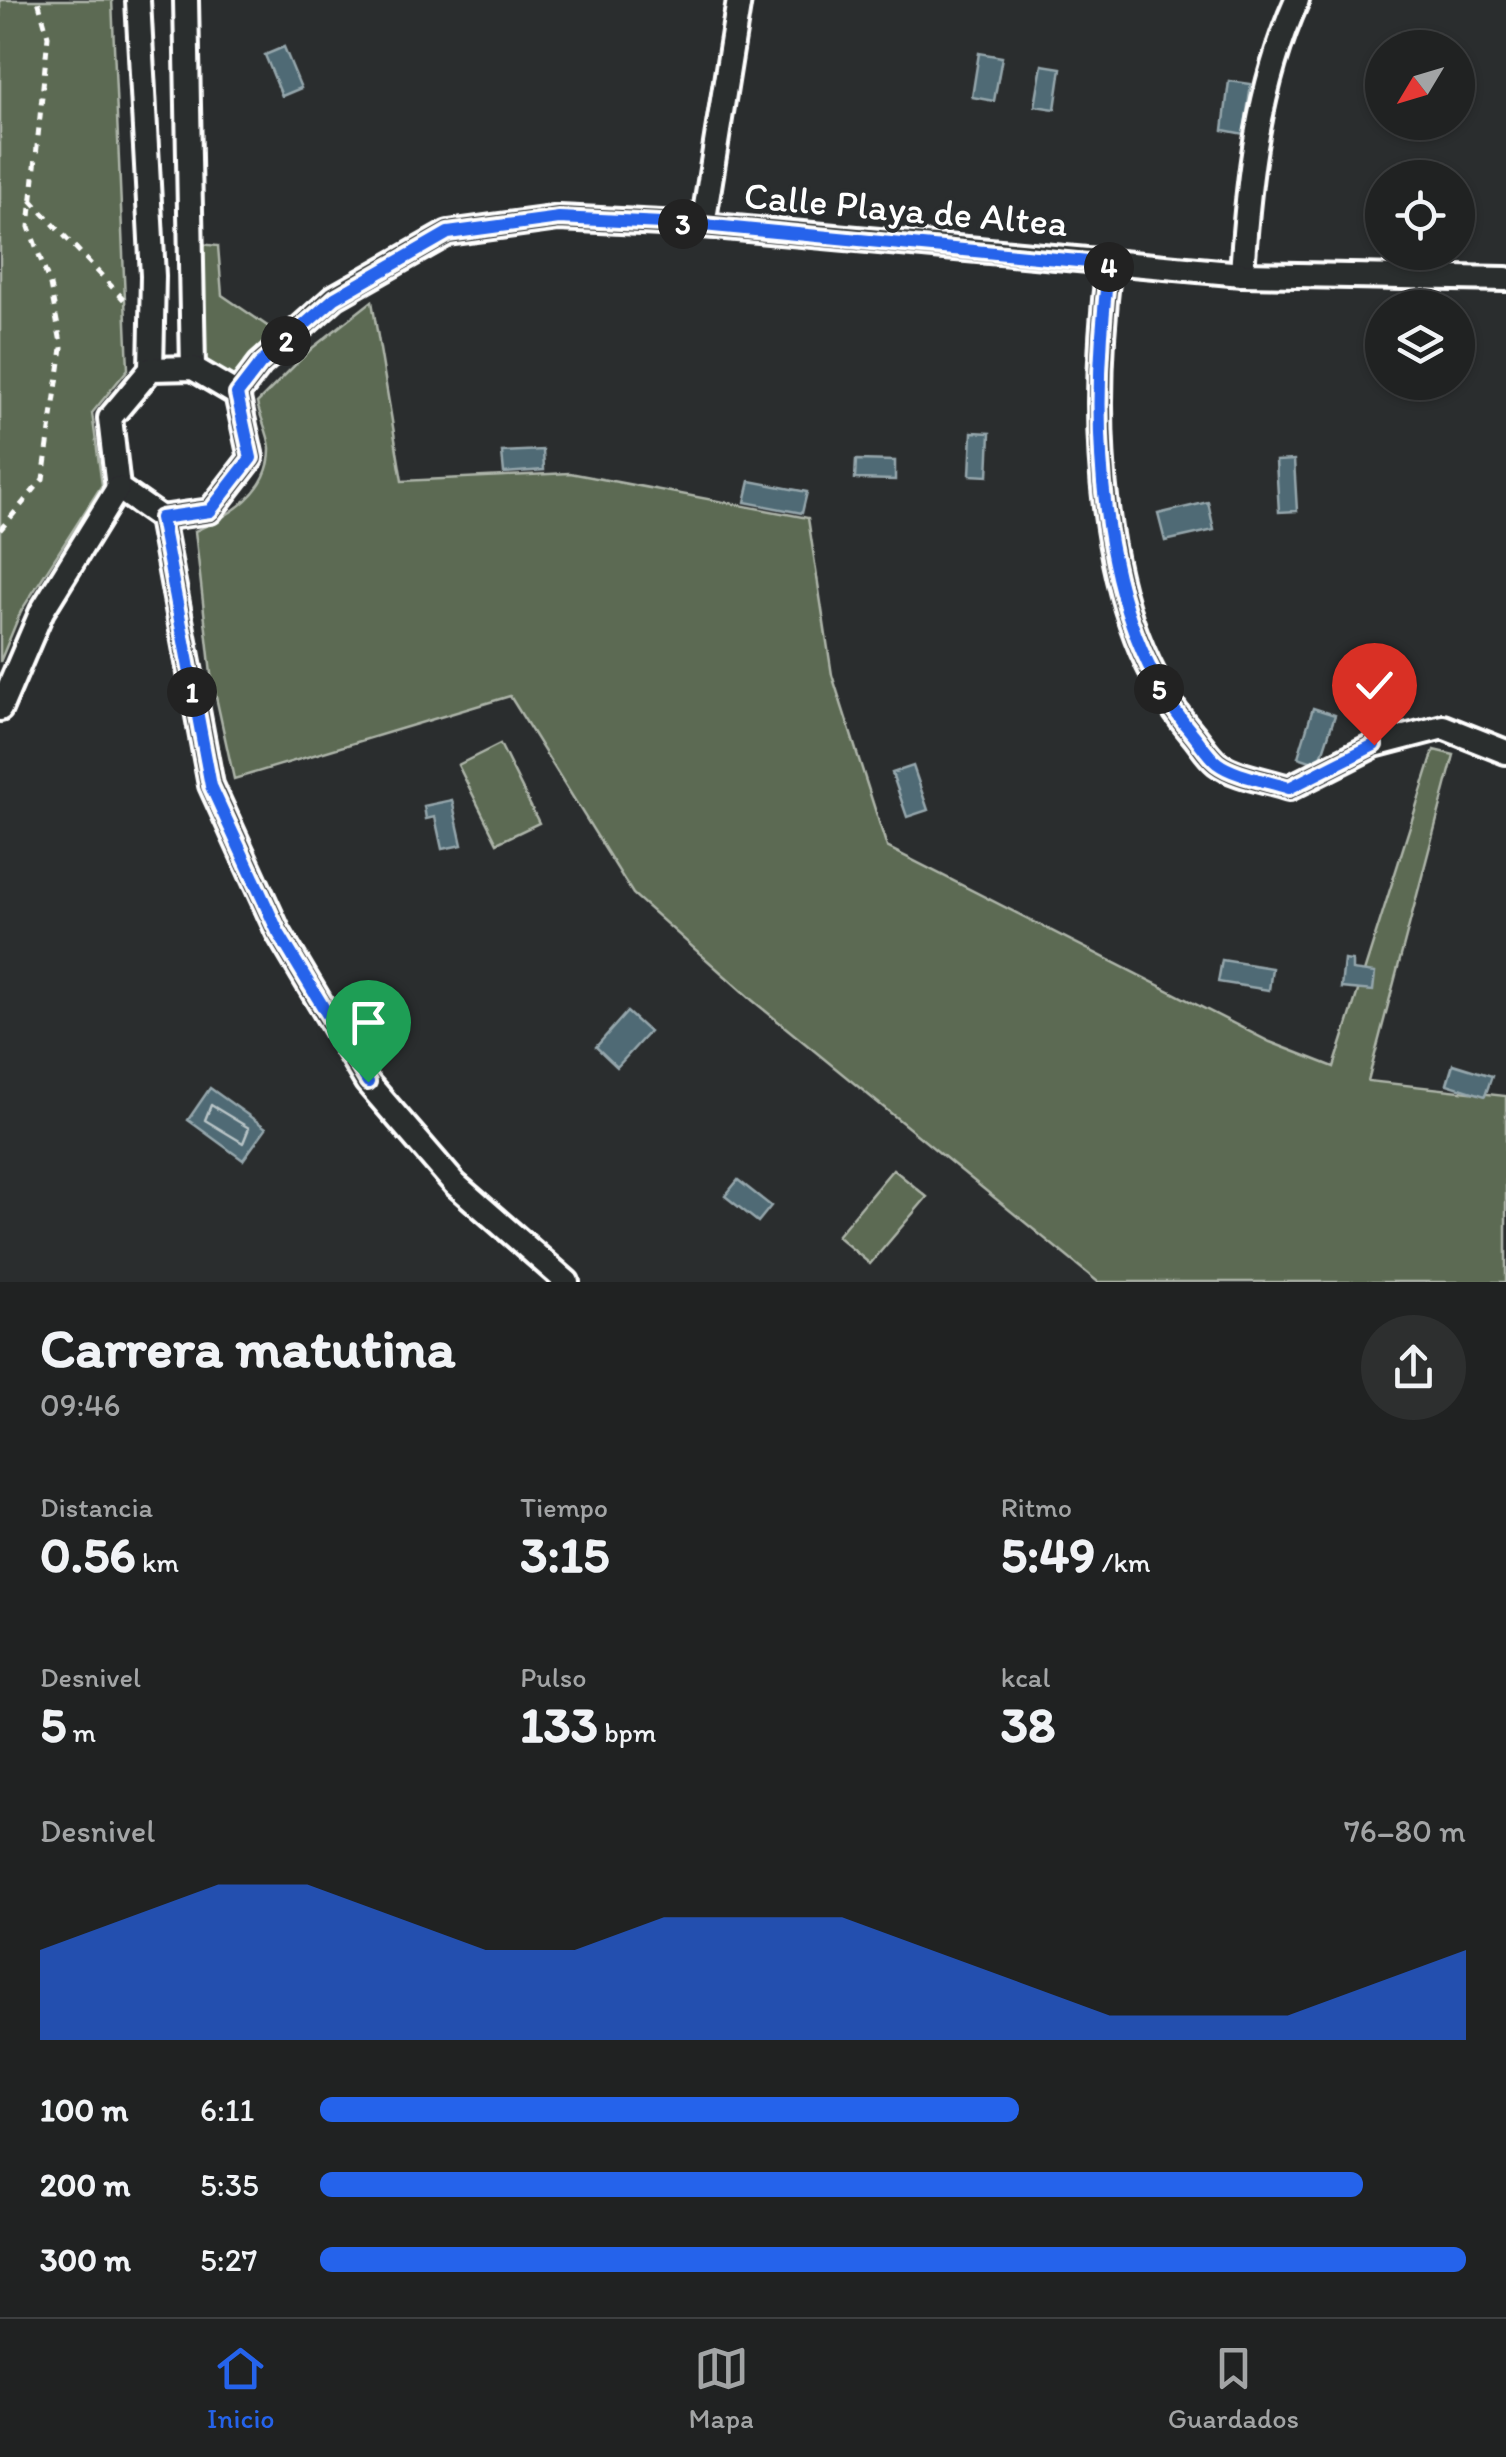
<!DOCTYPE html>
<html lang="es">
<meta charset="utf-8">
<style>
:root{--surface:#202222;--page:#2d2f2f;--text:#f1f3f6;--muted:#a2a4a5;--line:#3d3f40;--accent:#2563eb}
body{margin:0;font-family:Itim,sans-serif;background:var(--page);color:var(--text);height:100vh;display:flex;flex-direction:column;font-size:38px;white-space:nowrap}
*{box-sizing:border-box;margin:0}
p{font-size:32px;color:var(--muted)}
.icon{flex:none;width:55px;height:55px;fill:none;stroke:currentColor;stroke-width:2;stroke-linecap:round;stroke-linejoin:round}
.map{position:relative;height:1282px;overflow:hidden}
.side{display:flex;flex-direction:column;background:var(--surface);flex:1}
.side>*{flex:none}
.needle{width:65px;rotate:232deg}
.fabs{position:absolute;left:1365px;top:30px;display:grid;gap:20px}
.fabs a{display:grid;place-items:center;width:110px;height:110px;border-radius:50%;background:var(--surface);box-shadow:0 2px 8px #0004,0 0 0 2px var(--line);font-size:50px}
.pin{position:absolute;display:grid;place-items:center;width:85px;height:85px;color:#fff;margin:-102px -42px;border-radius:50% 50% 50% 0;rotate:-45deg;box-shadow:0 0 10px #0007}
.pin .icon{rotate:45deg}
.km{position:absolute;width:50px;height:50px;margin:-25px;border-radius:50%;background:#222;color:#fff;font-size:28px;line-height:50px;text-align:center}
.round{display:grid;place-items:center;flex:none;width:105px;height:105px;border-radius:52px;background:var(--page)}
.summary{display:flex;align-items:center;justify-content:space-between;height:170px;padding:0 40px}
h1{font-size:55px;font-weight:800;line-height:75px}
.stats{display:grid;grid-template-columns:repeat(3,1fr);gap:15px;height:170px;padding:10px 40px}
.stats div{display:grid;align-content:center}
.stats b{font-size:50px;font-weight:800}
.stats small{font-size:28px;font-weight:400}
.stats p{font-size:28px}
.chart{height:280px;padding:20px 40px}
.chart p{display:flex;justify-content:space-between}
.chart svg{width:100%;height:180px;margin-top:10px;fill:var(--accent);opacity:.7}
ul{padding:0 40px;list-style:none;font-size:32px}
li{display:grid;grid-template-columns:160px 120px 1fr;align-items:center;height:75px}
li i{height:25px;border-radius:12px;background:var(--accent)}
.tabs{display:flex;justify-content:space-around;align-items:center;height:140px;border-top:2px solid var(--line);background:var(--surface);font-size:28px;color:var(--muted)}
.tabs a{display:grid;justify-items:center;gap:5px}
.tabs .active{color:var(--accent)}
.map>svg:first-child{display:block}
.green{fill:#5b6a53;stroke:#adb4a9;stroke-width:2.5}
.water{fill:#4f6b74;stroke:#95a6ac;stroke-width:2.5}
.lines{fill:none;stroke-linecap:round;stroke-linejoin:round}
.shore{stroke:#b9c4c7;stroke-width:2.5}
.street-casing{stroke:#fff;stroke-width:30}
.path{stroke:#fff;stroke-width:5;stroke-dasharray:8 8;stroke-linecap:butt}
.street{stroke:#2a2d2e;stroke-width:22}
.route-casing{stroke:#fff;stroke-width:20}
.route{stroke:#2563eb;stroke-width:12}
.labels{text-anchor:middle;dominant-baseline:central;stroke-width:8;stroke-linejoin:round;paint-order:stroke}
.street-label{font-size:38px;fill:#fff;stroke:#2a2d2e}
</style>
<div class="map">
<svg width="1506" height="1282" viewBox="0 0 1506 1282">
<rect width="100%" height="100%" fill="#2a2d2e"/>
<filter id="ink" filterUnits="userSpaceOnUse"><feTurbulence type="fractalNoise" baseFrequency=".01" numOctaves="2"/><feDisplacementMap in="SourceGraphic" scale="20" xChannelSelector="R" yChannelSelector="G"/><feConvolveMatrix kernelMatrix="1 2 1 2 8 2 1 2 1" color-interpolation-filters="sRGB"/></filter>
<g filter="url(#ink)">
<g class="green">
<polygon points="0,0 112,0 128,369 92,413 102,485 21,611 0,662"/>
<polygon points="201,244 218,246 222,295 279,334 233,382 200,364"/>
<path d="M372,301L402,481L570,473L808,518L832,675L887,847L1270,1042L1334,1067L1434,750L1454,755L1368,1081L1506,1096V1282H1098L752,1000L633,894L510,696L234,779L211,674L195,531C229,516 271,492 270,448C269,434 260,417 257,403L311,349Z"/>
<polygon points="500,744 539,823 497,843 458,765"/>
<polygon points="893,1169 927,1197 870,1264 837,1236"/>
</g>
<g class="water">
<polygon points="284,47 301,88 282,96 265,55"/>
<polygon points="979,53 1002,57 994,101 972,97"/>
<polygon points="1042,65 1061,68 1055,109 1035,106"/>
<polygon points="1229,81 1251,84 1244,134 1223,130"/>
<polygon points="972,432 990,433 988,476 970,475"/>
<polygon points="543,450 544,470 504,473 502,452"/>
<polygon points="856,460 895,461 895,480 855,479"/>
<polygon points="1294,460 1297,511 1279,512 1276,461"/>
<polygon points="750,481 807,492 802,513 745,502"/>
<polygon points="1208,502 1214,530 1165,541 1158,514"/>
<polygon points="1313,708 1335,715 1319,764 1298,757"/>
<polygon points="913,766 928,810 907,817 892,773"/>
<polygon points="452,800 462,845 442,849 435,817 426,819 424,806"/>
<polygon points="1222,960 1272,968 1269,990 1218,982"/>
<polygon points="1344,960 1352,961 1352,970 1375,973 1373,991 1341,988"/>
<polygon points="627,1012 649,1032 617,1067 596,1047"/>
<polygon points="1453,1064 1492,1076 1485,1096 1447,1084"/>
<polygon points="210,1088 266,1128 243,1160 188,1120"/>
<polygon points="738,1180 771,1206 758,1222 725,1196"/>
</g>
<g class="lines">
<polygon class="shore" points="211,1105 249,1128 243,1143 205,1120"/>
<g class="street-casing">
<g id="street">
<polyline points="138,0 153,276 151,369"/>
<polyline points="186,0 193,368"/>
<polyline points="703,225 739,0"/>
<path d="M1109,263C1091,410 1092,615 1192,733C1200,742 1207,755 1217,763C1234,776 1268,781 1289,788L1374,745L1443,727L1506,752"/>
<path d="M1242,274C1248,180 1258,87 1297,0"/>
<polygon points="193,368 237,394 251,458 210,511 161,518 118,488 110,418 151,369"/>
<polyline points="237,394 260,364 335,297 448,233 559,218 703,225 1242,274 1506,279"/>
<polyline points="161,518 211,785 278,932 367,1082 455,1184 567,1282"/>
<polyline points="0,709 42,611 118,488"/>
</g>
</g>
<g class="path">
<polyline points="31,200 129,305"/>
<polyline points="0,530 43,479 62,348 50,285 29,227 48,36 38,0"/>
</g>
<use href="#street" class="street"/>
</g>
</g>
<g class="lines" filter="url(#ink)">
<g class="route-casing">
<path id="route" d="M368,1082L278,932L211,786L161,518L210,511L251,458L237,394L260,364L335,298L448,233L559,218L703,225L1109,264C1090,411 1092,615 1192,733C1200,742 1207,755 1217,763C1234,776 1268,781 1289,788L1374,745"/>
</g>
<use href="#route" class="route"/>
</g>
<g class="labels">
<g class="street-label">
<text transform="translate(906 209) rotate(5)">Calle Playa de Altea</text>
</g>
</g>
</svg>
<div class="fabs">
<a><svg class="needle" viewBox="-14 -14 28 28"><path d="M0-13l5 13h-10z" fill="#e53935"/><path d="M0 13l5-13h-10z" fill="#a2a4a5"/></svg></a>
<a><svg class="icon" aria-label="locate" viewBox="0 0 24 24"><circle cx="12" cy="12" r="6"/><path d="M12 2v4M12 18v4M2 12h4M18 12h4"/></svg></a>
<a><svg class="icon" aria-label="layers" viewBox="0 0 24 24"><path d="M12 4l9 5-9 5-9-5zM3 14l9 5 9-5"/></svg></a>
</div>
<div class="pin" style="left:368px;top:1082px;background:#1e9e55"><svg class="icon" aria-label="arrive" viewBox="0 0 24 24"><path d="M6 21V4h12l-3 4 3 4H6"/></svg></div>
<div class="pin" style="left:1374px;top:745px;background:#d93025"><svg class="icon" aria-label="check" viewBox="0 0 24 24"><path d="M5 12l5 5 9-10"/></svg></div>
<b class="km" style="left:192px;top:692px">1</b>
<b class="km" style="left:286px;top:341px">2</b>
<b class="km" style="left:683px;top:224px">3</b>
<b class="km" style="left:1109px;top:267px">4</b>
<b class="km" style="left:1159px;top:689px">5</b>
</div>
<section class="side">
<div class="summary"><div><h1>Carrera matutina</h1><p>09:46</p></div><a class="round"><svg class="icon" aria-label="share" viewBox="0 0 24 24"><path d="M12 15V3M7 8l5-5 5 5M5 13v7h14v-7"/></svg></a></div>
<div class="stats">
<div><p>Distancia</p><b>0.56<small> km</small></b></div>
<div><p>Tiempo</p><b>3:15</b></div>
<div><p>Ritmo</p><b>5:49<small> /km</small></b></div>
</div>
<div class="stats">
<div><p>Desnivel</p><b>5<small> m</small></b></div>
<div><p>Pulso</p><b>133<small> bpm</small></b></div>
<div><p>kcal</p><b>38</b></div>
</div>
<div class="chart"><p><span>Desnivel</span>76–80 m</p>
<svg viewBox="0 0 160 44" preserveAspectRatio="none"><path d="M0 44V22L10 14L20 6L30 6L40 14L50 22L60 22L70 14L80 14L90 14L100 22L110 30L120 38L130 38L140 38L150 30L160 22V44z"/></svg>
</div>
<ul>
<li><b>100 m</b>6:11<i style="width:61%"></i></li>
<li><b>200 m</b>5:35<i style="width:91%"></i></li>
<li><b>300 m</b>5:27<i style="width:100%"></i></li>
</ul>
</section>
<nav class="tabs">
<a class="active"><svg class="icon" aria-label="home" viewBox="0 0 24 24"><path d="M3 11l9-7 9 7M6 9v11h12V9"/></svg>Inicio</a>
<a><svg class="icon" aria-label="map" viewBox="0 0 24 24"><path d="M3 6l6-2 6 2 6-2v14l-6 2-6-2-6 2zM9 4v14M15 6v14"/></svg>Mapa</a>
<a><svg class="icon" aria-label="saved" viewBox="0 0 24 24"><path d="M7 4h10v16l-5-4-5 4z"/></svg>Guardados</a>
</nav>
